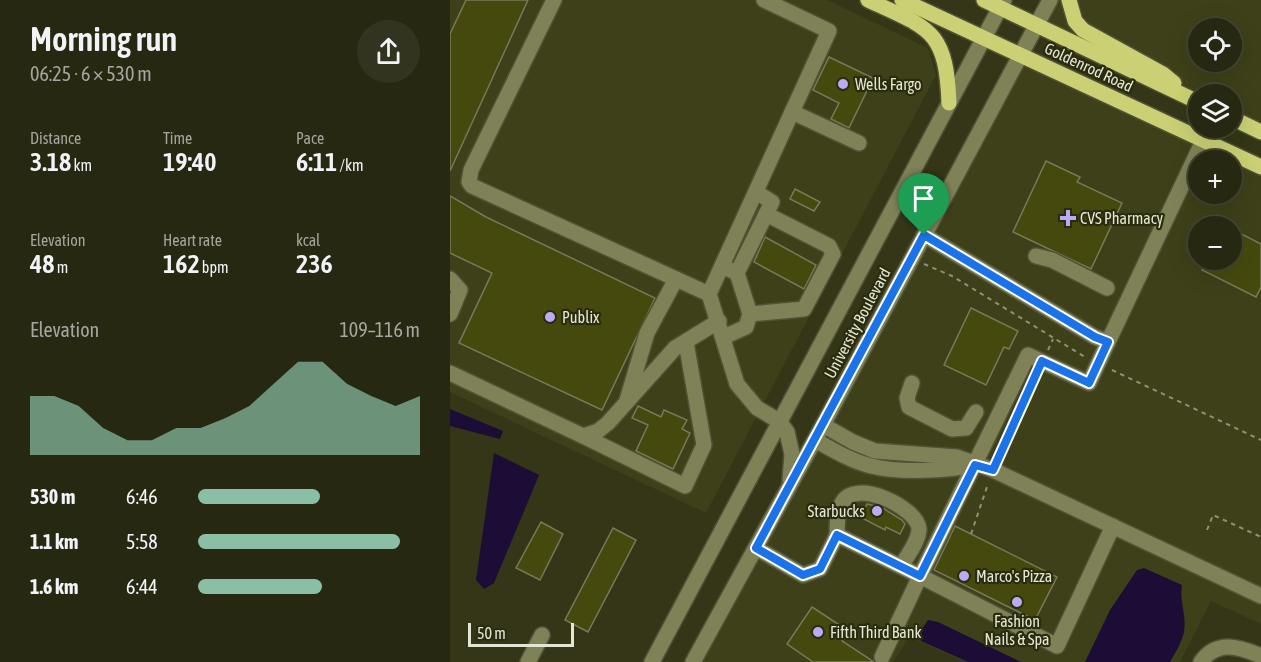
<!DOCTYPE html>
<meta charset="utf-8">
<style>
:root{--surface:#272811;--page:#33341f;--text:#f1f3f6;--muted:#a4a69f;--line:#434431;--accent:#8abfa5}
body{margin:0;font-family:"Asap Condensed",sans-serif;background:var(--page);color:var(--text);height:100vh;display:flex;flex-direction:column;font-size:22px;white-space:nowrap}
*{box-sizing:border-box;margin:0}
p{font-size:20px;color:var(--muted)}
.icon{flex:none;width:33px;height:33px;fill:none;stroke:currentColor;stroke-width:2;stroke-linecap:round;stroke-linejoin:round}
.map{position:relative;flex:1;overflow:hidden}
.details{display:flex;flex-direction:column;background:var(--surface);width:450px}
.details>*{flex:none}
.buttons{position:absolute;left:738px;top:18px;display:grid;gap:12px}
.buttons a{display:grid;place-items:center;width:54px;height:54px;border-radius:50%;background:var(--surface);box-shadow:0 6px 24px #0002,0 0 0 2px var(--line);font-size:30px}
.scale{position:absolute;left:18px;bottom:15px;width:106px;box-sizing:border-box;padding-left:6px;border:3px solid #e4e6d4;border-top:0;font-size:16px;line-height:21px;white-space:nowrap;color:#e4e6d4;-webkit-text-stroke:4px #2a2c0d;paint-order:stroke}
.pin{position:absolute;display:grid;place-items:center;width:51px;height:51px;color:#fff;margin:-62px -26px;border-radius:50% 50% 50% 0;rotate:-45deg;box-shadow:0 0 6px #0007}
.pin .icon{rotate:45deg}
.round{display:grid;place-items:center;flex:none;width:63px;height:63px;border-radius:32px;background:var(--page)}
.head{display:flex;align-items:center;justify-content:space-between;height:102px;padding:0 30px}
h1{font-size:33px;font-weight:600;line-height:45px}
.stats{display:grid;grid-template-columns:repeat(3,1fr);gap:9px;height:102px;padding:6px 30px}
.stats div{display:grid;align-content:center}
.stats b{font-size:26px;font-weight:600}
.stats small{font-size:16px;font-weight:400}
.stats p{font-size:16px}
.chart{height:168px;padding:12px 30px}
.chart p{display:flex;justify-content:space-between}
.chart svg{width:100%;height:108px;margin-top:6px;fill:var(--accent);opacity:.7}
ul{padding:0 30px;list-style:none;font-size:20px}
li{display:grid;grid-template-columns:96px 72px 1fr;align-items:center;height:45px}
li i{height:15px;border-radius:8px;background:var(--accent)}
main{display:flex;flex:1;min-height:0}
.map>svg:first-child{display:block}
.built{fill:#3e4019;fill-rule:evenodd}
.water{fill:#1c0d37}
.building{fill:#46490e;stroke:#777a59;stroke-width:1.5}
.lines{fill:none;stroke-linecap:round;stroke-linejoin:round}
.minor-casing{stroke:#505235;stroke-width:18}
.major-casing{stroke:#505235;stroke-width:18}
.path{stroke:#8e9078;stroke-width:2;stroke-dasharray:4.5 4.5;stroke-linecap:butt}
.minor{stroke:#7f8257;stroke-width:15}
.major{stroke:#cad073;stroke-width:15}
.route-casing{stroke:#fff;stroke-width:12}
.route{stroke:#1a73e8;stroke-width:8}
.poi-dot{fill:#bcaaf6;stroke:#2a2c0d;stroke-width:2}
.labels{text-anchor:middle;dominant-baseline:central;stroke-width:4.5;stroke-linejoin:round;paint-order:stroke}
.street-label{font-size:16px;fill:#e4e6d4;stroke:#2a2c0d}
.poi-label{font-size:16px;fill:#e4e6d4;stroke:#2a2c0d;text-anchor:start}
</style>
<main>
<section class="details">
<div class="head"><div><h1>Morning run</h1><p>06:25 · 6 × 530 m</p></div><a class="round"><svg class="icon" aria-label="share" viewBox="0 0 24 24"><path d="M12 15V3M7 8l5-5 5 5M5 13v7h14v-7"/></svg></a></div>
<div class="stats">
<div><p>Distance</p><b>3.18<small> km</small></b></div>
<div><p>Time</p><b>19:40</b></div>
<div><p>Pace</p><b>6:11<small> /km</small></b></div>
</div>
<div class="stats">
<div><p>Elevation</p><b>48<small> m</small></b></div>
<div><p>Heart rate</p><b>162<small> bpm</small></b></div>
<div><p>kcal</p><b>236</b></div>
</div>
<div class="chart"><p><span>Elevation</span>109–116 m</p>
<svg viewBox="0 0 160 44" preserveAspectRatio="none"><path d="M0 44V20L10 20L20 24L30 33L40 38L50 38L60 33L70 33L80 29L90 24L100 15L110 6L120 6L130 15L140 20L150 24L160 20V44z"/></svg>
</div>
<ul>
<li><b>530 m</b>6:46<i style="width:55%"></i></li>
<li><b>1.1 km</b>5:58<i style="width:91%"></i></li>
<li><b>1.6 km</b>6:44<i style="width:56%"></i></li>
</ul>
</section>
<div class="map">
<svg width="811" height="662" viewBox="0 0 811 662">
<rect width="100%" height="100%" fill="#343617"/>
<g class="built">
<polygon points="0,0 377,0 478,48 486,75 256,513 0,392"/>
<path d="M600,0H811V126L782,113V94H748L588,24ZM748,28H782V62H748Z"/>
<path d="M570,56L811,169V624L761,601L730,662H515L460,637L443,662H247ZM748,160H782V194H748ZM748,226H782V260H748Z"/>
</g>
<g class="water">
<polygon points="0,409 53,431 50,439 0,426"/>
<polygon points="44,453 89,475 44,583 34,589 26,580"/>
<path d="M694,568L732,585C729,602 737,615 734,632C732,642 725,653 720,662H635L660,610L687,570Z"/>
<polygon points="478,620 488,622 571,662 518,662 471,641 472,629"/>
</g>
<g class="building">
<polygon points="16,0 78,0 0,171 0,34"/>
<polygon points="379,57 423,78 399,128 381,119 389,103 363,90"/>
<polygon points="596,161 630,177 627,182 672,203 641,269 563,232"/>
<polygon points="345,189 370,202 364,211 340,199"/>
<polygon points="0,196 36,217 205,298 152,410 9,343 42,273 0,253"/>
<polygon points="782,229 811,244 811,287 806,297 752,270 757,260 782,260"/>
<polygon points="315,237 366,265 354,289 304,262"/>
<polygon points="521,308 568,331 559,349 554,347 536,385 494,365"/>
<polygon points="188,406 211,417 214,410 237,420 232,429 240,433 223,469 186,451 198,425 182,418"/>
<polygon points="417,504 431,507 452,520 455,524 450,534 436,527 435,530 410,517"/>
<polygon points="91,522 113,534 90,580 66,568"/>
<polygon points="505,526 607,577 585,620 484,570"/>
<polygon points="163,528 186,540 138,632 115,620"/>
<polygon points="362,607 394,628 389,635 394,639 392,641 424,662 363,662 337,644"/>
</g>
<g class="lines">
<g class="minor-casing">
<g id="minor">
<polyline points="104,0 21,170 19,182 22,186 259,294 287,384 307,408 329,421 337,432 342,454 340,480"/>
<polyline points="342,112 409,143"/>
<polyline points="474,235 645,337 658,342 639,383 578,355 470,576 607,646 663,526"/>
<polyline points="586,256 602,260 657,288"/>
<polyline points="287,273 322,202 306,192"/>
<polyline points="0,279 10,290 0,314"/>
<polyline points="259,294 379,31 314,0"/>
<polyline points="300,314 354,309 383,254 379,246 316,214"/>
<polyline points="274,337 296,327 300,314 287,273 278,269"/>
<polyline points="658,342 753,141"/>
<polyline points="0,373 133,436 148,431 158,423 225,348 269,321"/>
<polyline points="462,383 457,398 459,407 502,429 516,428 526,412"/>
<polyline points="177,400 197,333 226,279"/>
<polyline points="373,425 403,442 425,451 507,457 543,470 811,596"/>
<polyline points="133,436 235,486 254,445 236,342"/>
<path d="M365,440C383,450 401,461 421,466C448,473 498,471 525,465"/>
<path d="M387,535C387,525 387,512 392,503C405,477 468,508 469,529C469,541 457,556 451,566"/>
<polyline points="306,548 353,575 370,569 387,535 470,576 432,657"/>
<polyline points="78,662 92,635"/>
<polyline points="202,662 554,0"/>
<polyline points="243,662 373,425 600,0"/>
<path d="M751,662C767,639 790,647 811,656"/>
</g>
</g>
<g class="major-casing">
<g id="major">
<path d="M418,0C480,29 496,29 499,103"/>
<polyline points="452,0 811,167"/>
<polyline points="534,0 748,102"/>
<polyline points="619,0 625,21 633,30 713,74 724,83"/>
<polyline points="782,118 811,132"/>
</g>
</g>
<g class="path">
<polyline points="474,264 502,276 635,357"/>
<polyline points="598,350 603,339"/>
<polyline points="662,370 811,440"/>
<polyline points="549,456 585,377"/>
<polyline points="757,530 763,515 811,537"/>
<polyline points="521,534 538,484"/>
</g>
<use href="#minor" class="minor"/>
<use href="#major" class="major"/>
</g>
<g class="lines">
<g class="route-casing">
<polygon id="route" points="474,235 645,337 658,342 639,383 592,361 543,470 525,465 470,576 387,535 370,569 353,575 306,548"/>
</g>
<use href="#route" class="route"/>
</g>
<g class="poi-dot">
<circle cx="393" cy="84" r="6"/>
<path d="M615 209h6v6h6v6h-6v6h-6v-6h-6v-6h6z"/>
<circle cx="100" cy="317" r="6"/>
<circle cx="427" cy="511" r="6"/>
<circle cx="514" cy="576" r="6"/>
<circle cx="567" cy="602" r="6"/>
<circle cx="368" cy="632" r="6"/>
</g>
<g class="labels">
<g class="street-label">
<text transform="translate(639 67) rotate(25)">Goldenrod Road</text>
<text transform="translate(407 323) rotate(-62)">University Boulevard</text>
</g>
<g class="poi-label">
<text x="405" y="84">Wells Fargo</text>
<text x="630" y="218">CVS Pharmacy</text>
<text x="112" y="317">Publix</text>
<text x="415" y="511" text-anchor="end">Starbucks</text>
<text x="526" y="576">Marco's Pizza</text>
<text x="567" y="621" text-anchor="middle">Fashion<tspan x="567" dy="18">Nails &amp; Spa</tspan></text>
<text x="380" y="632">Fifth Third Bank</text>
</g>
</g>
</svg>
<div class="buttons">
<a><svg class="icon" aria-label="locate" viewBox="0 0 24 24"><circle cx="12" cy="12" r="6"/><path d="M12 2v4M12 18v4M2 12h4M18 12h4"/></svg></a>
<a><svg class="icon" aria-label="layers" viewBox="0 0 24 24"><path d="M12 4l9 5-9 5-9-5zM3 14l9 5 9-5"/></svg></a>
<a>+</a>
<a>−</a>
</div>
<div class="scale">50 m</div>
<div class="pin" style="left:474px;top:235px;background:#1e9e55"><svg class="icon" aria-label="arrive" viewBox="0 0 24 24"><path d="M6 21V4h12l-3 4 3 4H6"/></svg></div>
</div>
</main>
